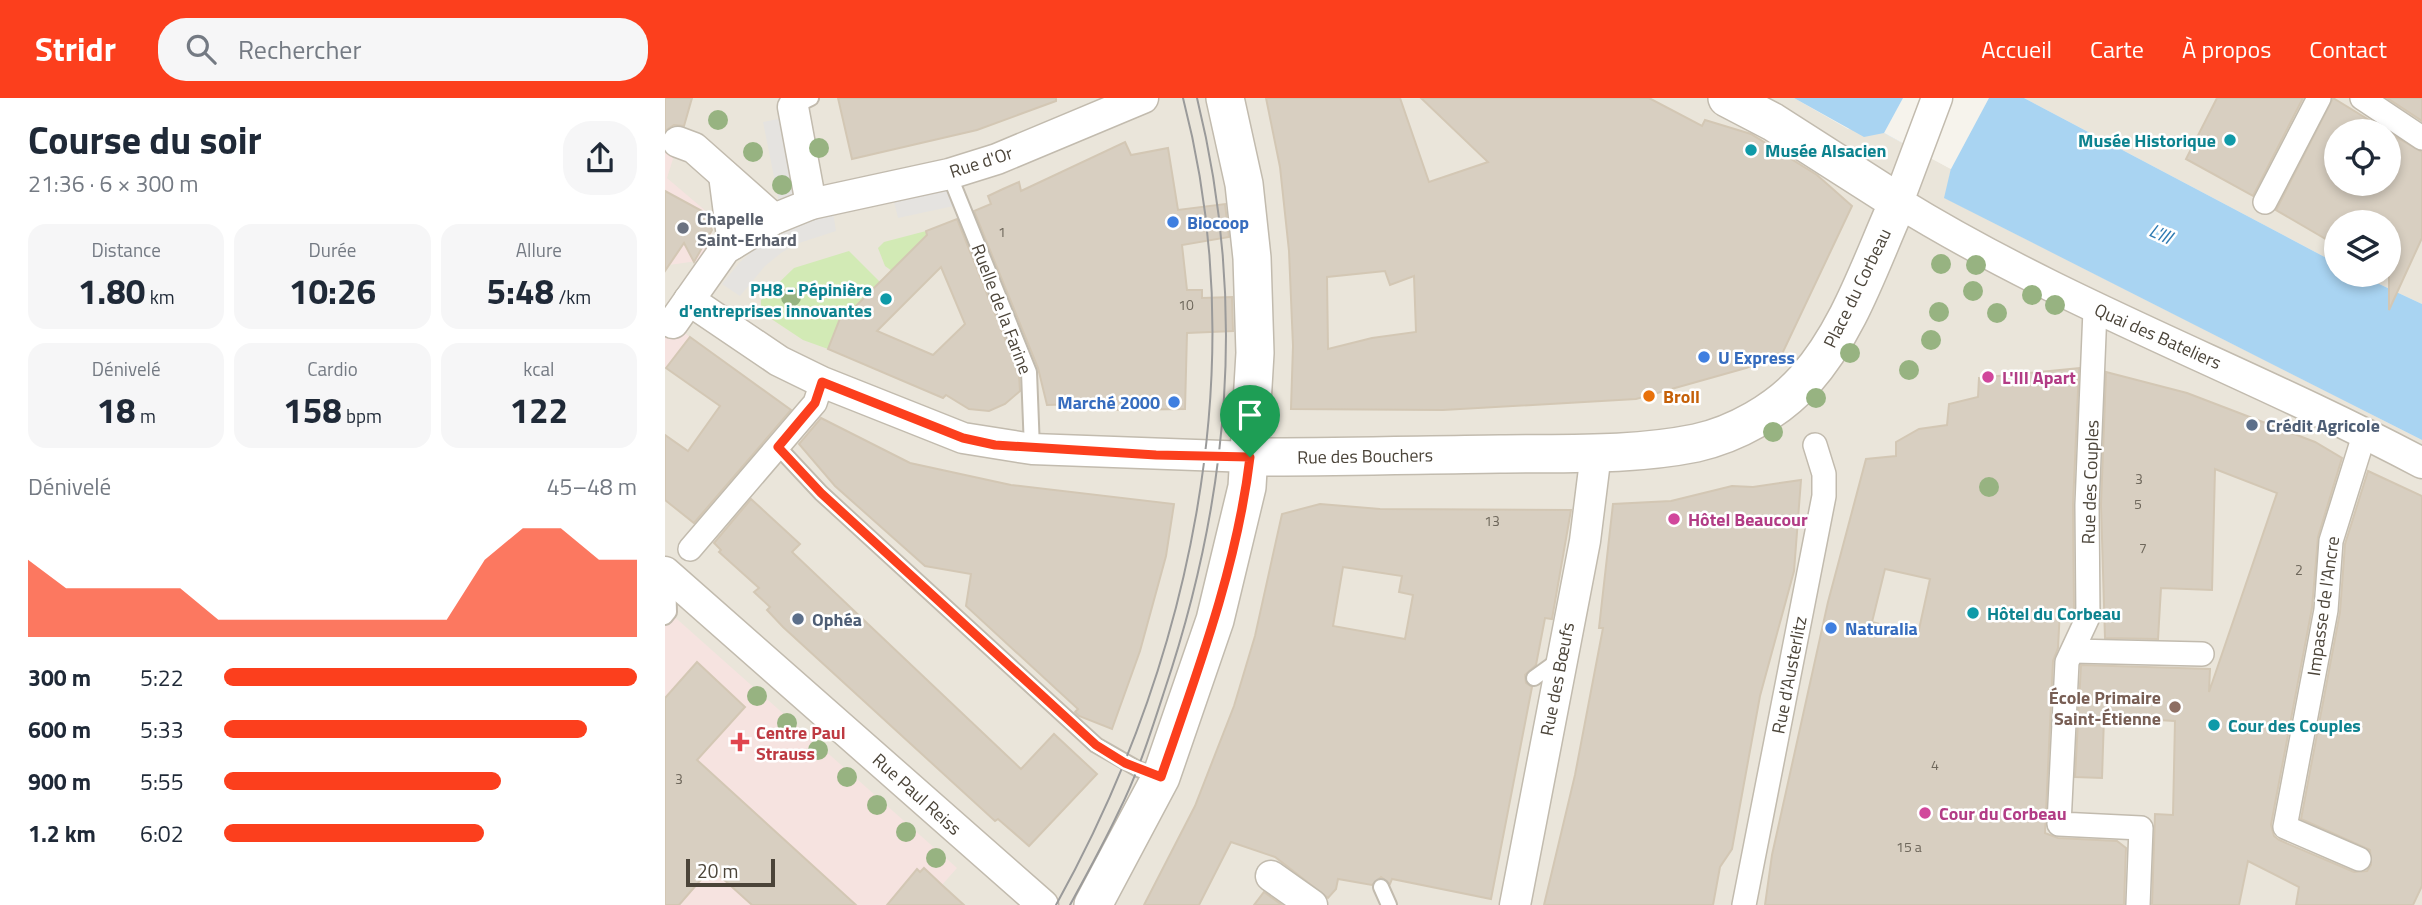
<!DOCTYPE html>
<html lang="fr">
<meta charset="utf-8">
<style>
:root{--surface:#fff;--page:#f6f6f7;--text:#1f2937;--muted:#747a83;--accent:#fc3f1d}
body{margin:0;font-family:"Titillium Web",sans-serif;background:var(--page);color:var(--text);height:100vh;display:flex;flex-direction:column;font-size:26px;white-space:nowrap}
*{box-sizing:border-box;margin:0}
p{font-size:23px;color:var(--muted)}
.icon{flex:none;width:38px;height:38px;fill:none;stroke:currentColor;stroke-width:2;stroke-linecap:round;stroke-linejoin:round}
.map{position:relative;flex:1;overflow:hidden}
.sheet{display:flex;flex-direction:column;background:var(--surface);width:665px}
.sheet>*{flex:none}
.fabs{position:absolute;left:1659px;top:21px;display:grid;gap:14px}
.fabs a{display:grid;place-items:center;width:77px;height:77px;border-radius:50%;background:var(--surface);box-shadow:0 4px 10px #0003;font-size:35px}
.scale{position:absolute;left:21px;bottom:18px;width:89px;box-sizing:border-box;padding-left:7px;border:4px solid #4b4439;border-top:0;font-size:19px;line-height:24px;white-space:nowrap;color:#4b4439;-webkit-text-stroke:5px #fff;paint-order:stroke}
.pin{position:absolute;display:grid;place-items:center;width:60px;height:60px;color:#fff;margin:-72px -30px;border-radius:50% 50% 50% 0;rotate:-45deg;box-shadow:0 0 7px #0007}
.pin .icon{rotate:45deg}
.round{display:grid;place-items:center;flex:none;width:74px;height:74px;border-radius:28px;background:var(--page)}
.headline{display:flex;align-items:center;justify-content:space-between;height:119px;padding:0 28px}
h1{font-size:38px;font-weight:700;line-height:52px}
.stats{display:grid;grid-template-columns:repeat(3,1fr);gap:10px;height:119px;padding:7px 28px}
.stats div{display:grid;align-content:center;border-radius:18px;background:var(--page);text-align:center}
.stats b{font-size:35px;font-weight:700}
.stats small{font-size:19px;font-weight:400}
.stats p{font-size:19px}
.chart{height:196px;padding:14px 28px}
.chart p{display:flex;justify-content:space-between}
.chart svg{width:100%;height:126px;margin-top:7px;fill:var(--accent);opacity:.7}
ul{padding:0 28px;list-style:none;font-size:23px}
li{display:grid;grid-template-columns:112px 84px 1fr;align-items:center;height:52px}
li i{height:18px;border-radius:9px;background:var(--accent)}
header{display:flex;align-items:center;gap:42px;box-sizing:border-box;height:98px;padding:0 35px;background:var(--accent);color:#fff}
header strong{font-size:33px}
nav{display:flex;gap:38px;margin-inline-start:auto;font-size:24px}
.search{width:490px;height:63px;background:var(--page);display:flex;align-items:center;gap:18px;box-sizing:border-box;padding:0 24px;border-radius:28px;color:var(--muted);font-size:26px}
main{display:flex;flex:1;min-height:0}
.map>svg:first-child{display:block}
.residential{fill:#eae5da;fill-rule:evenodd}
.medical{fill:#f6e3e0}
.green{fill:#d2eab5}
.parking{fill:#e5e3e0}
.water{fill:#a9d4f2}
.pier{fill:#f6f3ec}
.building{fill:#d8cfc1;stroke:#d3c7b4;stroke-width:2;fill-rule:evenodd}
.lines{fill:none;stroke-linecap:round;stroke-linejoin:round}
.service-casing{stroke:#c2bbae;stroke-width:18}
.pedestrian-casing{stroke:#c2bbae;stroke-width:26}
.minor-casing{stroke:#c2bbae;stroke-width:33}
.tertiary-casing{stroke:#c2bbae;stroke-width:40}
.service{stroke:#fff;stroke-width:14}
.pedestrian{stroke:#fff;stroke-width:23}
.minor{stroke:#fff;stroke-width:30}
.tertiary{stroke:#fff;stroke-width:37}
.tram{stroke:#9a9a9a;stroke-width:2}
.tree{fill:#97b381}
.route-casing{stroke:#fff;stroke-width:14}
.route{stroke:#fc3f1d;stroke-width:9}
.culture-dot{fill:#0f9aa8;stroke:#fff;stroke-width:2.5}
.shop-dot{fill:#3f7fe0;stroke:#fff;stroke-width:2.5}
.worship-dot{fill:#6b7280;stroke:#fff;stroke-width:2.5}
.hotel-dot{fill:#d1479c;stroke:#fff;stroke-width:2.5}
.food-dot{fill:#e8710a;stroke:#fff;stroke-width:2.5}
.service-dot{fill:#5c6f8a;stroke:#fff;stroke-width:2.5}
.education-dot{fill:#8d6e63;stroke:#fff;stroke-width:2.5}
.health-dot{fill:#e0444e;stroke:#fff;stroke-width:2.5}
.labels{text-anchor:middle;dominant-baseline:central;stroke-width:5;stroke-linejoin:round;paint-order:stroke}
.number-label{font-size:14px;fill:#6e675b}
.culture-label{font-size:18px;font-weight:bold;fill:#0d838f;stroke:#fff;text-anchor:start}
.street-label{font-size:18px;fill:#4b4439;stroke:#fff}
.worship-label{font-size:18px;font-weight:bold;fill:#5b616d;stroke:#fff;text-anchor:start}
.shop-label{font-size:18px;font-weight:bold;fill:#366cbe;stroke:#fff;text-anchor:start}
.hotel-label{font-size:18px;font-weight:bold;fill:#b23c85;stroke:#fff;text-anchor:start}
.food-label{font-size:18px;font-weight:bold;fill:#c56008;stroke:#fff;text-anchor:start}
.service-label{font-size:18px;font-weight:bold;fill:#4e5e75;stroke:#fff;text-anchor:start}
.education-label{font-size:18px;font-weight:bold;fill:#785e54;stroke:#fff;text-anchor:end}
.health-label{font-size:18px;font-weight:bold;fill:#be3a42;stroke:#fff;text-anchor:start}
.water-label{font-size:19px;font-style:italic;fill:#2e7ab2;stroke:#fff}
</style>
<header>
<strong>Stridr</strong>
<div class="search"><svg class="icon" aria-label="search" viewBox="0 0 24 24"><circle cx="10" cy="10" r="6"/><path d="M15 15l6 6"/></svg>Rechercher</div>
<nav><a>Accueil</a><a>Carte</a><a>À propos</a><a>Contact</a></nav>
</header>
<main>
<section class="sheet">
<div class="headline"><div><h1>Course du soir</h1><p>21:36 · 6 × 300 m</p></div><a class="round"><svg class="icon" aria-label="share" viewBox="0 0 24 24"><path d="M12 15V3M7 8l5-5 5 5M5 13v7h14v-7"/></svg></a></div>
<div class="stats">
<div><p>Distance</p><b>1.80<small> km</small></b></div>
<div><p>Durée</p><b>10:26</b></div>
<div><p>Allure</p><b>5:48<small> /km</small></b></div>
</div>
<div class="stats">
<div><p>Dénivelé</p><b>18<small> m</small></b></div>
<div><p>Cardio</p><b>158<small> bpm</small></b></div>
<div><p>kcal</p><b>122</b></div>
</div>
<div class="chart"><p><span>Dénivelé</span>45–48 m</p>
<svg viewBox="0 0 160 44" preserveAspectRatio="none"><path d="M0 44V17L10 27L20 27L30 27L40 27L50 38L60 38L70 38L80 38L90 38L100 38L110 38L120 17L130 6L140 6L150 17L160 17V44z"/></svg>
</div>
<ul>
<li><b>300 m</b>5:22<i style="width:100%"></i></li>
<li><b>600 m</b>5:33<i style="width:88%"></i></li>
<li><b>900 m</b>5:55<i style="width:67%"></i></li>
<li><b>1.2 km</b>6:02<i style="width:63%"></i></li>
</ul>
</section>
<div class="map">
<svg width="1757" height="807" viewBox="0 0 1757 807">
<rect width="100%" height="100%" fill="#f6f3ec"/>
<g class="residential">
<polygon points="0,0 1129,0 1183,31 1219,35 1286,71 1280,100 1757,342 1757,807 0,807"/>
<path d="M1359,0H1757V206L1695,177H1724V124H1671V165ZM1671,33H1724V86H1671Z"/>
</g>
<g class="medical">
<polygon points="0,0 27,0 2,80 42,114 48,141 32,163 4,167 0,173"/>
<polygon points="0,221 25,239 1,270 0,269"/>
<polygon points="4,514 292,770 259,807 0,807 0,519"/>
</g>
<g class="green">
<polygon points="261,133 262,137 227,173 220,168 213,150 219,144"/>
<polygon points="184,153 215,184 180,219 176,218 163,251 138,242 96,214 96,202 129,170"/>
</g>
<g class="parking">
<polygon points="118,20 134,100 114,104 98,24"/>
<polygon points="288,87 293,107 233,120 228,100"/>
<polygon points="168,114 171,133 131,146 116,155 100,168 75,198 57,186 74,165 105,138"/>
</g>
<polygon class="water" points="1129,0 1359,0 1671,165 1671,177 1695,177 1757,206 1757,342 1279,100 1286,70 1219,35 1199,39"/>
<polygon class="pier" points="1238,0 1324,0 1286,71 1219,35"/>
<g class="building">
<polygon points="0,0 27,0 19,28 9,27 0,33"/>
<polygon points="173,0 391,0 391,3 312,32 187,61"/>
<path d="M601,0H735L764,84L823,64L756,0H984L1037,28L1040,22L1086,36L1152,77L1187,108L1117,256L1081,270L971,301L778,312L626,311L628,248L624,153L615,69ZM720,173L725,187L749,178L751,234L707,240L663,251L662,179Z"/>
<polygon points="1552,0 1638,0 1588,98 1521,61"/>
<polygon points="1668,0 1722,33 1671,33 1671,86 1724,86 1724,35 1757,54 1757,140 1724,212 1724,124 1671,124 1671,147 1611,112"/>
<polygon points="1722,0 1757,0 1757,23"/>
<polygon points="460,44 466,57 503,50 513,112 560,106 564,139 517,147 522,192 537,192 537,200 567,199 568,233 522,235 520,311 450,312 449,305 382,307 373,270 309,113 326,106 323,98 338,91 354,84 356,93"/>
<polygon points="0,93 37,113 47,132 29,164 19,145 0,173"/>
<path d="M292,121L354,276L355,293L340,306L324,313L304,311L281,297L278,300L163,251L176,218L180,219L262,137L261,133ZM276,169L300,226L268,257L212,233Z"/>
<polygon points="25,239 126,312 29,425 0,402 0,337 23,353 55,308 1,270"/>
<path d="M1414,270L1408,407L1409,513L1395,511L1393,550L1388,563L1380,735L1393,740L1452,743L1461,750L1459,807H1100L1107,757L1163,504L1201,361L1231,358V344L1254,331L1282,327L1284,306L1313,299L1314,280ZM1220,471L1265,481L1253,536L1207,524Z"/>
<polygon points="1441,274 1522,295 1650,344 1677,360 1653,439 1647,510 1606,727 1609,738 1614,742 1689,774 1702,773 1706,767 1705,752 1636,721 1675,514 1680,446 1703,373 1757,398 1757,788 1748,807 1631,807 1634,789 1583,763 1574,807 1487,807 1490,716 1508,717 1510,623 1439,619 1437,680 1410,679 1416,567 1545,571 1544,594 1612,395 1550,371 1547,492 1496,490 1493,541 1440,540 1436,407"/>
<polygon points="156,320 245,365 346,387 509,406 501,458 475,553 447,631 414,618 410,614 413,611 301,508 306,476 260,468 170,388 134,346"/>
<polygon points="1136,382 1129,473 1095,598 1067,751 1055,769 1048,807 879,807 910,677 938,530 934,530 948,406 1006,403 1067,388 1088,389"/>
<polygon points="86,401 135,446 127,454 356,671 389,636 432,676 364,748 333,721 330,723 118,529 102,512 105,509 89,494 94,490 54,454 56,452 49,445"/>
<path d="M655,406L715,411L906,412L887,521L880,520L871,567L860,577L861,585L867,589L826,801L727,781L725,786L716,779L707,787L673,781L671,791L663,800L610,759L566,744L534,807H479L530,708L569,608L590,538L617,416ZM678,469L737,478L734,494L748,497L740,541L668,528Z"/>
<polygon points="32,564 80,609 32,662 191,807 87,807 46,770 14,807 0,807 0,600"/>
<polygon points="259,770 277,787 299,807 222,807 252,771 255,774"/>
<polygon points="599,794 617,807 589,807"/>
</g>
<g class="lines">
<g class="service-casing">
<g id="service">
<polyline points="128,9 146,0"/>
<polyline points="284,76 364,274 367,351"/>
<polyline points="113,349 156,395 431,647 473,671 494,679"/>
<polyline points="0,519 4,514 3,479"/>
<polyline points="869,580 894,562"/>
<polyline points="716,789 724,807"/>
</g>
</g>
<g class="pedestrian-casing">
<g id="pedestrian">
<polyline points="1697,0 1757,40"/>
<polyline points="1600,104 1654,0"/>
<polyline points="1430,212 1422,407 1423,519 1402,564 1394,726 1476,730 1473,807"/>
<polyline points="25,451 150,305 157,284"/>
<polyline points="1408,553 1537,556"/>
<polyline points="1694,761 1620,729 1661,512 1666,443 1700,334"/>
<polyline points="1079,807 1159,398 1159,376 1150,347"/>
</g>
</g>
<g class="minor-casing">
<g id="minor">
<path d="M1272,0L1233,104C1400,207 1584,273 1757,365"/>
<polyline points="128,9 146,106"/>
<polyline points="13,44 29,50 109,121"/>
<polyline points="59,77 68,146"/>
<polyline points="24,202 114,263 157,284 298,340 367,351 585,359"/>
<polyline points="8,225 60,151 109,121 146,106 284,76 332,61 478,0"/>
<polyline points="0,474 378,807"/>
<polyline points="606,778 647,807"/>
<polyline points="850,807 920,443 931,355"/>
</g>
</g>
<g class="tertiary-casing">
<g id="tertiary">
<path d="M585,359C669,359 752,357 835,356C899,355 967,358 1031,345C1071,336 1112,313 1140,282C1184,233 1206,164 1233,104L1108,24L1062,0"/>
<polyline points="428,807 496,679 550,522 582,389 590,255 587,160 579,86 560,0"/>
</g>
</g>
<use href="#service" class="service"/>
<use href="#pedestrian" class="pedestrian"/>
<use href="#minor" class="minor"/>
<use href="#tertiary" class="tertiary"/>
<g class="tram">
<path d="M391,807C525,565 589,273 518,0"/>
<path d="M405,807C422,776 439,745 454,713C473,675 486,634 499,594C565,398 582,203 532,0"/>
</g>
</g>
<g class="tree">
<circle cx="53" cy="22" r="10"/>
<circle cx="154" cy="50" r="10"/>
<circle cx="88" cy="54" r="10"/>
<circle cx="117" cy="87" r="10"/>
<circle cx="1276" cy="166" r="10"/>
<circle cx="1311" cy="167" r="10"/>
<circle cx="1308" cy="193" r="10"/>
<circle cx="1367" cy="197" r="10"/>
<circle cx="126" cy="199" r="10"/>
<circle cx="1390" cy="207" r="10"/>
<circle cx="1274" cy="214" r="10"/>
<circle cx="1332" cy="215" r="10"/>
<circle cx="1266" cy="242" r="10"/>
<circle cx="1185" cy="255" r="10"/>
<circle cx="1244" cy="272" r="10"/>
<circle cx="1151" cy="300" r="10"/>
<circle cx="1108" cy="334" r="10"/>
<circle cx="1324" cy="389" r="10"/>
<circle cx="92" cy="598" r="10"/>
<circle cx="122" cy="625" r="10"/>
<circle cx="153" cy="652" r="10"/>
<circle cx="182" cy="679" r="10"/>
<circle cx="212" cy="707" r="10"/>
<circle cx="241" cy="734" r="10"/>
<circle cx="271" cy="760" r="10"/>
</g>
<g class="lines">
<g class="route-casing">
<path id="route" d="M157,284L298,340L330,347L491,357L585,359C572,469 532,575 496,679L460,665L431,647L156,395L113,349L150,305Z"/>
</g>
<use href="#route" class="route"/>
</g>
<g class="culture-dot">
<circle cx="1565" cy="42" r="7"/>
<circle cx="1086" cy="52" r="7"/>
<circle cx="221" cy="201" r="7"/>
<circle cx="1308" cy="515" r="7"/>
<circle cx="1549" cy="627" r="7"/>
</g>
<g class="shop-dot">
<circle cx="508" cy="124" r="7"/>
<circle cx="1039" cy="259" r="7"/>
<circle cx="509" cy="304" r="7"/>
<circle cx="1166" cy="530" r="7"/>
</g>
<circle class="worship-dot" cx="18" cy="130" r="7"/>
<g class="hotel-dot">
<circle cx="1323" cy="279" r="7"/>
<circle cx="1009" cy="421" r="7"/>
<circle cx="1260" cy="715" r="7"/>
</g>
<circle class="food-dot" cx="984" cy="298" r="7"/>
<g class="service-dot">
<circle cx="1587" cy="327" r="7"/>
<circle cx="133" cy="521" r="7"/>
</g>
<circle class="education-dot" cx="1510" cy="609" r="7"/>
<path class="health-dot" d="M71.5 633.5h7v7h7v7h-7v7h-7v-7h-7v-7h7z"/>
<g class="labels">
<g class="number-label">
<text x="337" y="133">1</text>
<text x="521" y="206">10</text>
<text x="1474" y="380">3</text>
<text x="1473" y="405">5</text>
<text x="827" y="422">13</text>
<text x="1478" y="449">7</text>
<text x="1634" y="471">2</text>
<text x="1270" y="666">4</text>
<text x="14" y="680">3</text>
<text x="1244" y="748">15 a</text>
</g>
<g class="culture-label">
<text x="1551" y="42" text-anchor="end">Musée Historique</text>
<text x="1100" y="52">Musée Alsacien</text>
<text x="207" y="191" text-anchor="end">PH8 - Pépinière<tspan x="207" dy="21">d'entreprises innovantes</tspan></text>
<text x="1322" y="515">Hôtel du Corbeau</text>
<text x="1563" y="627">Cour des Couples</text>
</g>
<g class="street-label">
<text transform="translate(316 64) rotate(-18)">Rue d'Or</text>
<text transform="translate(1192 190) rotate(-64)">Place du Corbeau</text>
<text transform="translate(337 211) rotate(69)">Ruelle de la Farine</text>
<text transform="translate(1493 238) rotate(24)">Quai des Bateliers</text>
<text transform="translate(700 358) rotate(-1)">Rue des Bouchers</text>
<text transform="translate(1425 384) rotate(-88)">Rue des Couples</text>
<text transform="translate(1658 508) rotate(-82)">Impasse de l'Ancre</text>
<text transform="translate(1124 577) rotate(-79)">Rue d'Austerlitz</text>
<text transform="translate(892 581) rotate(-79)">Rue des Bœufs</text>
<text transform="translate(252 696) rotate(42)">Rue Paul Reiss</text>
</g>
<g class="worship-label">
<text x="32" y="120">Chapelle<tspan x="32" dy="21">Saint-Erhard</tspan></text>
</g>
<g class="shop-label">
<text x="522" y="124">Biocoop</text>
<text x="1053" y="259">U Express</text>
<text x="495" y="304" text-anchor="end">Marché 2000</text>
<text x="1180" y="530">Naturalia</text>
</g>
<g class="hotel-label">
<text x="1337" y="279">L'III Apart</text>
<text x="1023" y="421">Hôtel Beaucour</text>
<text x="1274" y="715">Cour du Corbeau</text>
</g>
<g class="food-label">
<text x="998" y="298">Broll</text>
</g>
<g class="service-label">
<text x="1601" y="327">Crédit Agricole</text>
<text x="147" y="521">Ophéa</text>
</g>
<g class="education-label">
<text x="1496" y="599">École Primaire<tspan x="1496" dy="21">Saint-Étienne</tspan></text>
</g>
<g class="health-label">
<text x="91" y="634">Centre Paul<tspan x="91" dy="21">Strauss</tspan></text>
</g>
<g class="water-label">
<text transform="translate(1496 135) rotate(25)">L'Ill</text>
</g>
</g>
</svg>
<div class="fabs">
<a><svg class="icon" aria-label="locate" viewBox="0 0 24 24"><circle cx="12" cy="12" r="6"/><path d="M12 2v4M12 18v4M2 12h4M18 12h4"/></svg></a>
<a><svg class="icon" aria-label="layers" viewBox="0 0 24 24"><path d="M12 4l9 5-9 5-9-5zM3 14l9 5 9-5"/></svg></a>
</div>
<div class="scale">20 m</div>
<div class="pin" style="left:585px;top:359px;background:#1e9e55"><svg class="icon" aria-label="arrive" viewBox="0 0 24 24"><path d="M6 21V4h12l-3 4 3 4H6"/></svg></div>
</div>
</main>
